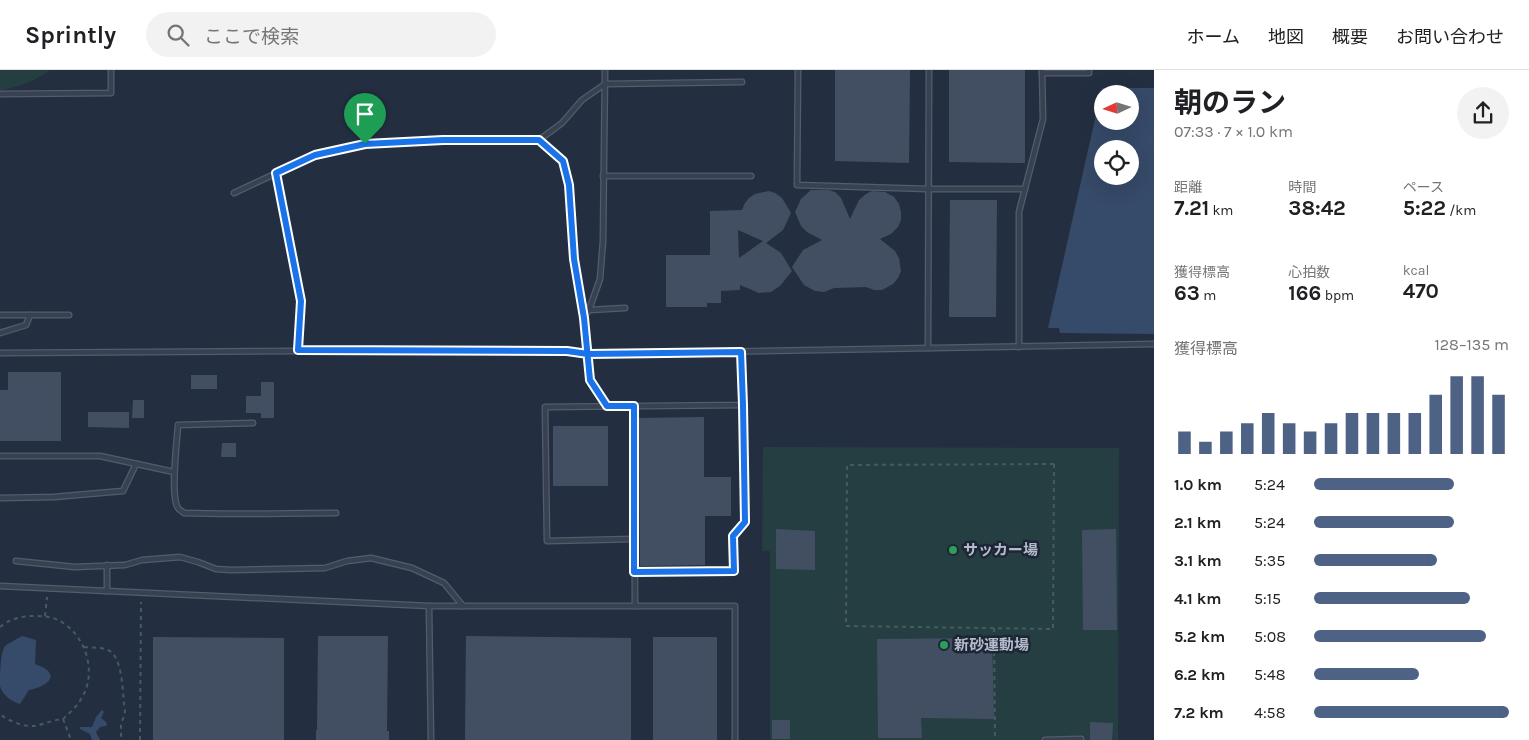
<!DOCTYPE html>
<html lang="ja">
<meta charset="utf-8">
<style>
:root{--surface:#fff;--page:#f2f2f2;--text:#202124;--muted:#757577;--line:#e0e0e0;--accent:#4e6286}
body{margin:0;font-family:Karla,"Noto Sans JP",sans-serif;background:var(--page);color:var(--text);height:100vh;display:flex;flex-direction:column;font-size:19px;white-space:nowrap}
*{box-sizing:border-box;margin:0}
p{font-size:16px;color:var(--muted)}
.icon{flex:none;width:28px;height:28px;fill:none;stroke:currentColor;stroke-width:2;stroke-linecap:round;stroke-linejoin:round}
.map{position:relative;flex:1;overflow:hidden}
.details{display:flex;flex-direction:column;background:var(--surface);width:375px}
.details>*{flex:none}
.needle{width:32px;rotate:266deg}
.tools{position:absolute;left:1094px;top:15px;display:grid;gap:10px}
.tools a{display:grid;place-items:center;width:45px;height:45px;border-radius:50%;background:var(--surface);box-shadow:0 5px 20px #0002;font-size:25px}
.pin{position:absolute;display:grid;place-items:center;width:42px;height:42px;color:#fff;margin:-51px -21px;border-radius:50% 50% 50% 0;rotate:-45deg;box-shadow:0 0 5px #0007}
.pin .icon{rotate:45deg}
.round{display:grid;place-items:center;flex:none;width:52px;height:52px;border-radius:26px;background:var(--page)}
.summary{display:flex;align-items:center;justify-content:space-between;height:85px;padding:0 20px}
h1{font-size:28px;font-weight:700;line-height:38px}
.figures{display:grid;grid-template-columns:repeat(3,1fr);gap:8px;height:85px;padding:5px 20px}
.figures div{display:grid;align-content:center}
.figures b{font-size:21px;font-weight:700}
.figures small{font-size:14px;font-weight:400}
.figures p{font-size:14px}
.chart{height:140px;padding:10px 20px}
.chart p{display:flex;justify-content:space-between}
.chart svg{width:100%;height:90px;margin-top:5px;stroke:var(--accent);stroke-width:6}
ul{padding:0 20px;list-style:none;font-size:16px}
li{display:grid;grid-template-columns:80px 60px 1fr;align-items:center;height:38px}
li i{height:12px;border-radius:6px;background:var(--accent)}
header{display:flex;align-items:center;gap:30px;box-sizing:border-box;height:70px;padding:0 25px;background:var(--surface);border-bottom:1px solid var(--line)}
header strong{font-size:24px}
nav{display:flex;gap:28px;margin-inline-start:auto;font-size:18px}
.search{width:350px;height:45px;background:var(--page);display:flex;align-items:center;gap:12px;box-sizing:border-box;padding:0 18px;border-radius:28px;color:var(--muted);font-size:19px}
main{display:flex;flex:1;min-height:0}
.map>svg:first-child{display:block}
.green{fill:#253e42}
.water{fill:#364a69;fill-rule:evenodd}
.building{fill:#424f63;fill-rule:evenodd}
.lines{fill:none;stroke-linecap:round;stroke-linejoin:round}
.lane-casing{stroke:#535c6b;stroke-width:7}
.path{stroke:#445b5f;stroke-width:2;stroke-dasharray:4 4;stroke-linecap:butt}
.lane{stroke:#384151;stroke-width:4.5}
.route-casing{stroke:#fff;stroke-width:10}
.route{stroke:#1a73e8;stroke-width:6}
.leisure-dot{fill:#2e9e5b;stroke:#1d2636;stroke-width:2}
.labels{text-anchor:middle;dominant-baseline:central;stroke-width:5;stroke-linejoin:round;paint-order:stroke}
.poi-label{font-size:15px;font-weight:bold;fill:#b4bccb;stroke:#1d2636;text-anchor:start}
</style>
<header>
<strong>Sprintly</strong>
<div class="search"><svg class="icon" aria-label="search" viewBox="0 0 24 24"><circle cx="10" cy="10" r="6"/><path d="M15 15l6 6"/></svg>ここで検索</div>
<nav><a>ホーム</a><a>地図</a><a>概要</a><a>お問い合わせ</a></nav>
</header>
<main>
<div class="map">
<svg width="1154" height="670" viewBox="0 0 1154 670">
<rect width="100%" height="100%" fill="#232f41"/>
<g class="green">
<path d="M0,0H50C36,11 17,17 0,21Z"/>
<polygon points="763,377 1119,378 1118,670 770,670 770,481 762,481"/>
</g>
<g class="water">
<path d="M1102,18H1154V264L1060,263L1059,258H1048ZM1102,24H1130V51H1102ZM1102,79H1130V106H1102Z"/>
<path d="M22,566L36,570L35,594C62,603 50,616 29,620L20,634C12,632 2,625 0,616C0,607 0,583 5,576C10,572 17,569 22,566Z"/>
<polygon points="102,640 104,642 101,648 106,652 107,655 105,656 100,657 96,662 100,670 92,670 90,664 80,659 80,657 92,657 96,647"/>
</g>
<g class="building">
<polygon points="835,0 910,0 909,93 835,91"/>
<polygon points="949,0 1025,0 1025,93 949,92"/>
<polygon points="811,120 829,120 835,122 841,128 850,149 859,130 866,124 872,121 885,122 894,127 899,134 901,142 901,150 898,157 891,164 880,169 895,181 899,188 901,201 898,208 893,214 882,220 874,220 866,217 834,218 824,222 815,221 804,215 792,197 803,180 822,170 807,162 801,156 795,142 801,129"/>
<path d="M769,121L775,123L782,128L791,143L783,160L766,173L781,183L792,201L780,216L771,222L759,223L740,215V220L721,221V233H707V237H666V185H710V141L742,140L745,133L749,128L755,124ZM738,160L763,171L739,188Z"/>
<polygon points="950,130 997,130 996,247 949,247"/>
<polygon points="8,302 61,302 61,371 0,371 0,320 8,320"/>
<rect x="191" y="305" width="26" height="14"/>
<polygon points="261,312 274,312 274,348 261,348 261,343 246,343 246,326 261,326"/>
<polygon points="133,330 144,330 144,348 132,348"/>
<polygon points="88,342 129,342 129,358 88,357"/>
<polygon points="704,347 704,407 731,407 731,446 705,446 705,495 640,496 639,348"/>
<rect x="553" y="356" width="55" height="60"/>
<polygon points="222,373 236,373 236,387 221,387"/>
<polygon points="776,459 815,461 815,500 776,499"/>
<polygon points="1116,459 1117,560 1083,560 1082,460"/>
<polygon points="318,566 388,566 387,661 389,661 389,670 316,670 316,660 317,660"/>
<polygon points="466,566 631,568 631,670 465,670"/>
<polygon points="153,567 284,568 284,670 153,670"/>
<rect x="653" y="567" width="64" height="103"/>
<polygon points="992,568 994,649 921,648 922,668 878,668 877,569"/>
<rect x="772" y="650" width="18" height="19"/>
<polygon points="1090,652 1113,653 1112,670 1090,670"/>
</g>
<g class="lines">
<g class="lane-casing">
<g id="lane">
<polyline points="605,0 603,171 600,209 589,240 584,247 590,310 607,336"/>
<polyline points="798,0 797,115 928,119 1025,119"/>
<polyline points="1042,3 1089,3 1089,0"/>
<polyline points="0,24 111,23 111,0"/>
<polyline points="539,70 563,91 569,115 573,189 584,247"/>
<polyline points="277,103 301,231 299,281"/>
<polyline points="603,106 751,106"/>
<polyline points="234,123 315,85 365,74 443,70 539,70 562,53 582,30 605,14 742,12"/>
<polyline points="589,240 625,238"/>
<polyline points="0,245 69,245"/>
<polyline points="0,263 26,255 30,245"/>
<polyline points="1019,277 1019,142 1043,49 1042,0"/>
<polyline points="928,278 929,0"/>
<polyline points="0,283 299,281 567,281 588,284 1154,274"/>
<polyline points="634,336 635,536"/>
<path d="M253,353L178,355C177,371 170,426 178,438C179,440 182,441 184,443C235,445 285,443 336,443"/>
<polyline points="0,386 100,386 174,402"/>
<polyline points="0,428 54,427 123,421 136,394"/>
<polyline points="634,469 547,471 545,337 743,335 741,282"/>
<polyline points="16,491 75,497 125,495 142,490 180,487 198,492 216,499 231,500 325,498 347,491 371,488 412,498 444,513 463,536"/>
<polyline points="107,495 107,521"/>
<polyline points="634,501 734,501 733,465 745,453 743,335"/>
<polyline points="0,516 429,536 735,536 735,670"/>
<polyline points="429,536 431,670"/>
<polyline points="1045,670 1081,669"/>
</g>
</g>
<g class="path">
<polygon points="1054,394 1053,559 846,556 847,395"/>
<polyline points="45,546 47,527"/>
<path d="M0,557C8,550 21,546 32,546C41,546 50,546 58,550C86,564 98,603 81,629C77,637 69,643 63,649C53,650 44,654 35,656C24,657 8,651 0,644"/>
<polyline points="994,558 995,670"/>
<path d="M84,577C91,578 102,577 108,580C124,587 122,626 125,641L124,646L121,654V670"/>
<polyline points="63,649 71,670"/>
<polyline points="140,670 141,532"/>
</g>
<use href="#lane" class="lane"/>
</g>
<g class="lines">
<g class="route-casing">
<polyline id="route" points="365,74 443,70 539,70 563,91 569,115 574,189 584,248 590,310 607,336 634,336 634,502 734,501 733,466 745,452 743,335 741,282 588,284 567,281 298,280 301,231 276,103 315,85 365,74"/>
</g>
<use href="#route" class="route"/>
</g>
<g class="leisure-dot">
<circle cx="953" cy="480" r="5"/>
<circle cx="944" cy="575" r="5"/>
</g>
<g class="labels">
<g class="poi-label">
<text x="963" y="480">サッカー場</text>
<text x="954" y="575">新砂運動場</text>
</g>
</g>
</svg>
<div class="tools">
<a><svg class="needle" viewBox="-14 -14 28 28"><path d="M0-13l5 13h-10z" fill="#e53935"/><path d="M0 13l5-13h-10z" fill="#757577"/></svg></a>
<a><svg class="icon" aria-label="locate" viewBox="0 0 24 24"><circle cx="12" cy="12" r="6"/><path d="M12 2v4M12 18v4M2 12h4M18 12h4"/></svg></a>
</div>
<div class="pin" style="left:365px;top:74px;background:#1e9e55"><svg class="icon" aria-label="arrive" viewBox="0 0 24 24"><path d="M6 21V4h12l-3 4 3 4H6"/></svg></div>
</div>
<section class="details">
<div class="summary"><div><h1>朝のラン</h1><p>07:33 · 7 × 1.0 km</p></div><a class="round"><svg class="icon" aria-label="share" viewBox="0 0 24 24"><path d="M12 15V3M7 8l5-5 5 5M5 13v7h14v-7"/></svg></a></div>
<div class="figures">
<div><p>距離</p><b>7.21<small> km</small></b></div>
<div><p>時間</p><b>38:42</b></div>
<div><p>ペース</p><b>5:22<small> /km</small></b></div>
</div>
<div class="figures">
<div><p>獲得標高</p><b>63<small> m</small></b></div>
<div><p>心拍数</p><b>166<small> bpm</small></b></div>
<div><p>kcal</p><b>470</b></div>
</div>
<div class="chart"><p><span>獲得標高</span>128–135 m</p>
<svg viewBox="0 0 160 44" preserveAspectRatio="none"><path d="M5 44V33M15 44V38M25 44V33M35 44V29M45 44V24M55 44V29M65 44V33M75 44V29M85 44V24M95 44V24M105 44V24M115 44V24M125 44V15M135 44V6M145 44V6M155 44V15"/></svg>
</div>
<ul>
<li><b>1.0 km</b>5:24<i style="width:72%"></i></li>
<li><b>2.1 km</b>5:24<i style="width:72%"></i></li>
<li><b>3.1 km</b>5:35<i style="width:63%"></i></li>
<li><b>4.1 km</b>5:15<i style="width:80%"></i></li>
<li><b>5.2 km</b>5:08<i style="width:88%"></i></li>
<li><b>6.2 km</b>5:48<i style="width:54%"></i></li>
<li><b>7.2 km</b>4:58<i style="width:100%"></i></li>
</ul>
</section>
</main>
